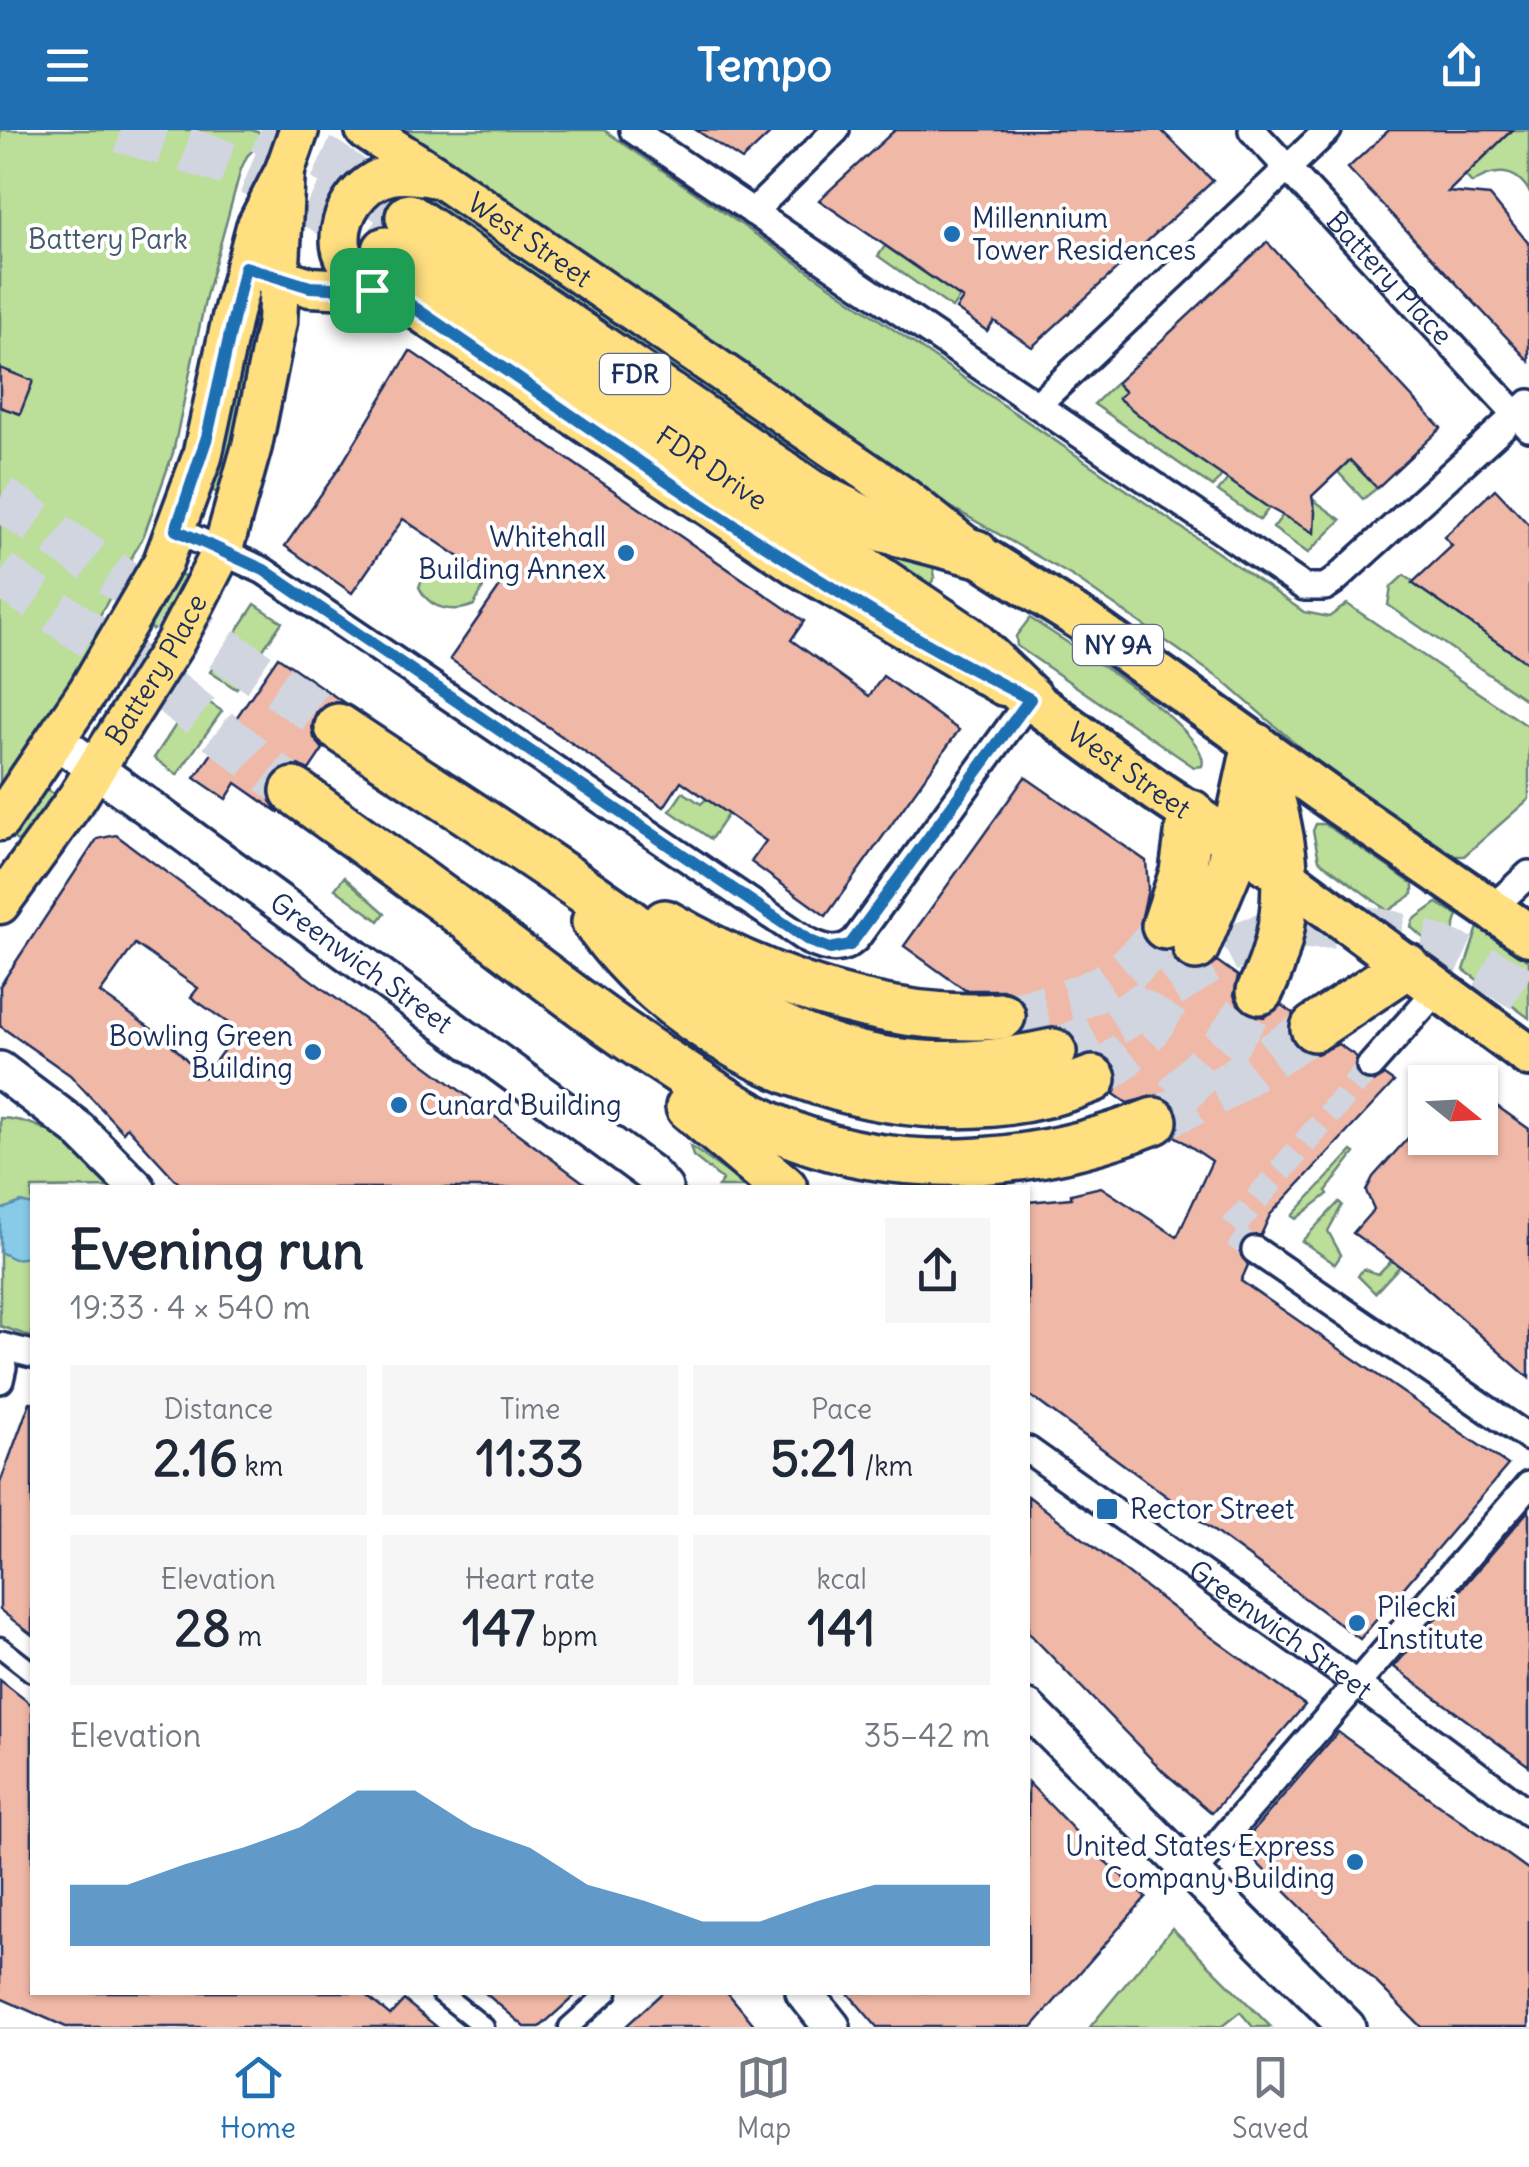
<!DOCTYPE html>
<meta charset="utf-8">
<style>
:root{--surface:#fff;--page:#f6f6f7;--text:#1f2937;--muted:#747a83;--line:#e0e1e3;--accent:#1f6fb2}
body{margin:0;font-family:Delius,sans-serif;background:var(--page);color:var(--text);height:100vh;display:flex;flex-direction:column;font-size:38px;white-space:nowrap}
*{box-sizing:border-box;margin:0}
p{font-size:32px;color:var(--muted)}
.icon{flex:none;width:55px;height:55px;fill:none;stroke:currentColor;stroke-width:2;stroke-linecap:round;stroke-linejoin:round}
.map{position:relative;flex:1;overflow:hidden}
.panel{position:absolute;left:30px;top:1055px;width:1000px;height:810px;display:flex;flex-direction:column;background:var(--surface);border-radius:0px;box-shadow:0 2px 8px #0004}
.panel>*{flex:none}
.needle{width:65px;rotate:108deg}
.fabs{position:absolute;left:1408px;top:935px;display:grid;gap:20px}
.fabs a{display:grid;place-items:center;width:90px;height:90px;border-radius:0px;background:var(--surface);box-shadow:0 2px 8px #0004;font-size:50px}
.pin{position:absolute;display:grid;place-items:center;width:85px;height:85px;color:#fff;margin:-42px;border-radius:20px;box-shadow:0 5px 15px #0006}
.round{display:grid;place-items:center;flex:none;width:105px;height:105px;border-radius:0px;background:var(--page)}
.overview{display:flex;align-items:center;justify-content:space-between;height:170px;padding:0 40px}
h1{font-size:55px;font-weight:700;line-height:75px}
.stats{display:grid;grid-template-columns:repeat(3,1fr);gap:15px;height:170px;padding:10px 40px}
.stats div{display:grid;align-content:center;border-radius:0px;background:var(--page);text-align:center}
.stats b{font-size:50px;font-weight:700}
.stats small{font-size:28px;font-weight:400}
.stats p{font-size:28px}
.chart{height:280px;padding:20px 40px}
.chart p{display:flex;justify-content:space-between}
.chart svg{width:100%;height:180px;margin-top:10px;fill:var(--accent);opacity:.7}
header{display:flex;justify-content:space-between;align-items:center;height:130px;padding:0 40px;background:var(--accent);color:#fff;font-size:45px;font-weight:700}
.dock{display:flex;justify-content:space-around;align-items:center;height:140px;border-top:2px solid var(--line);background:var(--surface);font-size:28px;color:var(--muted)}
.dock a{display:grid;justify-items:center;gap:5px}
.dock .selected{color:var(--accent)}
.map>svg:first-child{display:block}
.green{fill:#bbde98;stroke:#6b867b;stroke-width:2.5}
.water{fill:#87cbe8;stroke:#5c8db1;stroke-width:2.5}
.building{fill:#f0b8a7;stroke:#1b2f5e;stroke-width:2.5;fill-rule:evenodd}
.lines{fill:none;stroke-linecap:round;stroke-linejoin:round}
.minor-tunnel{stroke:#d1d5df;stroke-width:25;stroke-dasharray:25 12;stroke-linecap:butt}
.motorway-tunnel{stroke:#d1d5df;stroke-width:45;stroke-dasharray:45 22;stroke-linecap:butt}
.pedestrian-casing{stroke:#1b2f5e;stroke-width:25}
.minor-casing{stroke:#1b2f5e;stroke-width:32}
.secondary-casing{stroke:#1b2f5e;stroke-width:42}
.primary-casing{stroke:#1b2f5e;stroke-width:45}
.trunk-casing{stroke:#1b2f5e;stroke-width:48}
.motorway-casing{stroke:#1b2f5e;stroke-width:52}
.pedestrian{stroke:#fff;stroke-width:18}
.minor{stroke:#fff;stroke-width:25}
.secondary{stroke:#fff;stroke-width:35}
.primary{stroke:#ffdf80;stroke-width:38}
.trunk{stroke:#ffdf80;stroke-width:40}
.motorway{stroke:#ffdf80;stroke-width:45}
.route-casing{stroke:#fff;stroke-width:20}
.route{stroke:#1f6fb2;stroke-width:12}
.poi-dot{fill:#1f6fb2;stroke:#fff;stroke-width:4}
.labels{text-anchor:middle;dominant-baseline:central;stroke-width:8;stroke-linejoin:round;paint-order:stroke}
.shield{fill:#fff;stroke:#5f6d8e;stroke-width:2.5}
.shield-label{font-size:25px;font-weight:bold;fill:#1b2f5e}
.poi-label{font-size:28px;fill:#1b2f5e;stroke:#fff;text-anchor:start}
.park-label{font-size:28px;fill:#435b6c;stroke:#fff}
.street-label{font-size:28px;fill:#1b2f5e;stroke:#fff}
</style>
<header><svg class="icon" aria-label="menu" viewBox="0 0 24 24"><path d="M4 6h16M4 12h16M4 18h16"/></svg>Tempo<svg class="icon" aria-label="share" viewBox="0 0 24 24"><path d="M12 15V3M7 8l5-5 5 5M5 13v7h14v-7"/></svg></header>
<div class="map">
<svg width="1529" height="1897" viewBox="0 0 1529 1897">
<rect width="100%" height="100%" fill="#fff"/>
<filter id="ink" filterUnits="userSpaceOnUse"><feTurbulence type="fractalNoise" baseFrequency=".01" numOctaves="2"/><feDisplacementMap in="SourceGraphic" scale="20" xChannelSelector="R" yChannelSelector="G"/><feConvolveMatrix kernelMatrix="1 2 1 2 8 2 1 2 1" color-interpolation-filters="sRGB"/></filter>
<g filter="url(#ink)">
<g class="green">
<polygon points="0,0 251,0 268,5 247,26 241,39 206,166 173,323 144,405 98,489 95,516 0,665"/>
<polygon points="397,0 604,0 1304,482 1329,487 1347,474 1529,597 1529,669 1464,726 1455,726 1321,636 1223,551 1136,490 1072,446 907,352"/>
<path d="M1512,0H1529V61C1515,37 1492,39 1472,53L1465,45Z"/>
<polygon points="431,63 844,347 843,354 840,357 421,73"/>
<polygon points="885,116 960,167 952,178 878,126"/>
<polygon points="244,196 259,200 222,364 207,359"/>
<polygon points="1116,253 1125,262 1119,269 1222,345 1213,357 1094,274"/>
<polygon points="1350,330 1377,358 1363,369 1338,342"/>
<polygon points="1228,349 1269,378 1260,390 1218,361"/>
<polygon points="1311,368 1341,390 1308,423 1273,398 1283,385 1311,401 1315,382"/>
<polygon points="859,403 933,437 935,447 928,458 854,414"/>
<path d="M442,438C460,438 477,440 483,458L474,475C452,484 429,479 419,457C423,444 431,441 442,438Z"/>
<polygon points="175,442 188,448 161,497 152,500 149,492"/>
<polygon points="1404,445 1529,534 1529,572 1388,475 1391,457"/>
<polygon points="255,474 282,492 236,559 210,542"/>
<path d="M1030,488C1059,508 1214,601 1202,636L1194,637L1017,516L1016,506Z"/>
<polygon points="196,564 222,581 177,645 154,628"/>
<polygon points="42,656 54,664 20,713 9,705"/>
<polygon points="683,662 701,674 706,669 728,684 711,709 670,681"/>
<polygon points="1316,694 1325,694 1413,754 1413,764 1388,781 1319,730 1313,701"/>
<polygon points="344,747 385,783 379,791 335,759"/>
<polygon points="1437,773 1458,785 1445,827 1411,797 1413,790"/>
<polygon points="1478,797 1529,831 1529,888 1464,840"/>
<path d="M0,988C51,990 81,1024 116,1057L32,1058V1207L0,1196Z"/>
<polygon points="690,1016 748,1057 718,1057 723,1050 693,1026"/>
<polygon points="1352,1021 1355,1023 1326,1061 1328,1064 1296,1089 1292,1086"/>
<polygon points="1339,1072 1342,1075 1328,1101 1341,1125 1335,1134 1302,1111"/>
<polygon points="1392,1130 1400,1136 1375,1163 1358,1146 1363,1139 1378,1144"/>
<polygon points="1172,1798 1271,1897 1253,1897 1240,1882 1221,1897 1090,1897"/>
</g>
<polygon class="water" points="21,1072 32,1075 32,1127 14,1129 0,1122 0,1080"/>
<g class="building">
<polygon points="696,0 774,0 742,30"/>
<polygon points="895,0 1161,0 1213,51 1032,217 994,191 987,201 956,179 963,169 819,70"/>
<polygon points="1389,0 1512,0 1448,62 1490,66 1529,114 1529,231 1348,38"/>
<polygon points="1267,112 1441,298 1377,358 1350,330 1312,366 1315,382 1314,403 1266,376 1162,304 1118,268 1125,262 1116,253"/>
<polygon points="410,221 804,491 791,510 869,566 883,546 959,600 826,786 751,732 766,711 681,651 664,677 450,529 501,455 403,389 352,463 285,416 340,337"/>
<polygon points="0,238 33,251 20,284 0,277"/>
<polygon points="1495,359 1529,395 1529,534 1412,453 1452,416 1444,407"/>
<polygon points="278,527 343,572 327,573 316,583 312,596 314,608 323,619 309,640 298,635 284,637 272,646 268,657 270,671 279,683 236,653 226,669 195,648"/>
<polygon points="1025,647 1146,731 1148,759 1139,800 1146,814 1158,821 1170,822 1176,834 1187,841 1200,843 1217,831 1238,846 1234,865 1240,878 1249,885 1264,887 1281,875 1293,883 1288,901 1293,913 1302,921 1317,924 1338,914 1357,927 1354,940 1360,949 1374,952 1384,945 1394,952 1270,1085 1261,1105 1247,1106 1239,1120 1248,1135 1241,1151 1508,1335 1360,1509 1028,1264 1028,1072 1071,1068 1071,1064 1101,1057 1177,1107 1212,1031 1175,1006 1180,995 1179,983 1170,970 1158,965 1127,973 1114,964 1119,954 1118,943 1110,929 1098,923 1078,926 1074,906 1061,897 1023,901 1028,885 1024,872 1016,864 1002,860 965,860 904,816"/>
<path d="M116,705L209,774L591,1058H183L127,997L123,1002L70,945L0,896V856L97,709ZM135,814L198,858L191,867L238,900L204,947L166,909L100,863Z"/>
<polygon points="1480,964 1529,999 1529,1248 1412,1145 1353,1103 1374,1079 1366,1061 1373,1047 1425,989 1425,1008 1480,1008"/>
<polygon points="30,1272 32,1272 32,1505 0,1480 0,1353"/>
<polygon points="1028,1366 1196,1496 1305,1575 1212,1683 1164,1642 1028,1502"/>
<polygon points="1529,1380 1529,1636 1394,1537"/>
<polygon points="0,1550 32,1575 32,1862 362,1862 390,1885 404,1870 437,1897 66,1897 0,1868"/>
<polygon points="1338,1602 1529,1740 1529,1897 1421,1897 1240,1716"/>
<polygon points="1028,1652 1098,1725 1146,1767 1032,1897 877,1897 847,1862 1028,1862"/>
<polygon points="484,1862 579,1862 540,1897 525,1897"/>
<polygon points="663,1862 727,1862 756,1897 625,1897"/>
</g>
<g class="lines">
<polyline class="minor-tunnel" points="1255,1120 1229,1102 1370,936"/>
<g class="motorway-tunnel">
<polyline points="121,0 209,27 284,56 386,120"/>
<polyline points="260,0 329,32 409,87"/>
<polyline points="0,368 338,597"/>
<polyline points="0,444 146,543 294,661"/>
<path d="M1002,886C1075,873 1122,861 1165,796"/>
<path d="M1053,922C1113,902 1159,862 1212,829C1316,765 1433,804 1529,863"/>
<path d="M1093,949C1126,928 1146,904 1166,871"/>
<polyline points="1176,968 1229,910 1260,861"/>
<polyline points="1154,991 1217,962 1314,898"/>
</g>
<g class="pedestrian-casing">
<g id="pedestrian">
<polyline points="0,1517 32,1542"/>
<polyline points="440,1862 484,1897"/>
<polyline points="569,1897 608,1862"/>
</g>
</g>
<g class="minor-casing">
<g id="minor">
<polyline points="633,0 1304,457 1325,457 1334,451 1529,273"/>
<path id="s1" d="M1252,0L1529,298"/>
<polyline points="753,82 836,0"/>
<polyline points="1037,275 1328,0"/>
<path d="M176,400L264,441L808,811C825,819 841,824 856,809L1030,569"/>
<polyline points="1491,779 1529,744"/>
<polyline points="1370,936 1438,859"/>
<polyline points="1255,1120 1529,1308"/>
<polyline points="0,1216 32,1224"/>
<polyline points="0,1221 3,1237 0,1250"/>
<path id="s2" d="M1028,1320L1339,1541L1529,1683"/>
<polyline points="1193,1743 1529,1355"/>
</g>
</g>
<g class="secondary-casing">
<g id="secondary">
<path id="s3" d="M56,610L650,1043L664,1058"/>
<polyline points="0,940 77,998 137,1058"/>
<polyline points="1028,1579 1347,1897"/>
<polyline points="804,1862 832,1897"/>
</g>
</g>
<g class="primary-casing">
<g id="primary">
<path id="s4" d="M365,0L440,48L902,366L973,422"/>
<polyline points="245,137 310,157 372,160 409,174 799,437 1004,556"/>
<path d="M372,160C359,149 344,134 341,116C337,85 360,51 391,45C406,42 422,45 437,48"/>
<polyline points="0,691 88,561 163,432 202,327 233,183 256,97 285,40 299,0"/>
<path id="s5" d="M0,774L77,668L174,514L223,419L252,316L277,192L285,40"/>
</g>
</g>
<g class="trunk-casing">
<g id="trunk">
<polyline points="975,423 1082,490 1340,675 1529,805"/>
<path id="s6" d="M1030,569L1157,661L1286,747L1529,926"/>
</g>
</g>
<g class="motorway-casing">
<g id="motorway">
<polyline points="409,87 811,363 884,399 975,423"/>
<path id="s7" d="M386,120L968,509L1030,569"/>
<path d="M338,597C429,658 522,716 611,779C652,808 690,843 733,870C833,935 938,948 1053,922"/>
<path d="M1255,616C1284,701 1302,777 1260,861"/>
<path d="M294,661C343,697 392,732 441,768C515,822 584,879 661,929C706,958 747,988 798,1007C913,1049 1043,1035 1154,991"/>
<path d="M595,792C700,939 922,1019 1093,949"/>
<path d="M665,793C767,851 883,894 1002,886"/>
<polyline points="1165,796 1183,742 1191,683"/>
<polyline points="1196,817 1229,738 1255,618"/>
<polyline points="1314,898 1406,836"/>
<polyline points="689,977 784,1058"/>
</g>
</g>
<use href="#pedestrian" class="pedestrian"/>
<use href="#minor" class="minor"/>
<use href="#secondary" class="secondary"/>
<use href="#primary" class="primary"/>
<use href="#trunk" class="trunk"/>
<use href="#motorway" class="motorway"/>
</g>
</g>
<g class="lines" filter="url(#ink)">
<g class="route-casing">
<path id="route" d="M245,137L310,157L372,160L409,174C612,311 810,459 1030,569L850,815L830,819L808,810L264,440L176,400L207,307Z"/>
</g>
<use href="#route" class="route"/>
</g>
<g class="poi-dot">
<circle cx="952" cy="104" r="10"/>
<circle cx="626" cy="423" r="10"/>
<circle cx="313" cy="922" r="10"/>
<circle cx="399" cy="975" r="10"/>
<rect x="1095" y="1367" width="24" height="24" rx="5"/>
<circle cx="1357" cy="1493" r="10"/>
<circle cx="1355" cy="1732" r="10"/>
</g>
<g class="labels">
<g class="shield">
<rect x="600" y="224" width="70" height="40" rx="8"/>
<rect x="1073" y="495" width="90" height="40" rx="8"/>
</g>
<g class="shield-label">
<text x="635" y="244">FDR</text>
<text x="1118" y="515">NY 9A</text>
</g>
<g class="poi-label">
<text x="972" y="88">Millennium<tspan x="972" dy="32">Tower Residences</tspan></text>
<text x="606" y="407" text-anchor="end">Whitehall<tspan x="606" dy="32">Building Annex</tspan></text>
<text x="293" y="906" text-anchor="end">Bowling Green<tspan x="293" dy="32">Building</tspan></text>
<text x="419" y="975">Cunard Building</text>
<text x="1130" y="1379">Rector Street</text>
<text x="1377" y="1477">Pilecki<tspan x="1377" dy="32">Institute</tspan></text>
<text x="1335" y="1716" text-anchor="end">United States Express<tspan x="1335" dy="32">Company Building</tspan></text>
</g>
<g class="park-label">
<text x="108" y="109">Battery Park</text>
</g>
<g class="street-label">
<text stroke="none"><textPath href="#s4" startOffset="198">West Street</textPath></text>
<text stroke="none"><textPath href="#s1" startOffset="202">Battery Place</textPath></text>
<text stroke="none"><textPath href="#s7" startOffset="392">FDR Drive</textPath></text>
<text stroke="none"><textPath href="#s5" startOffset="282">Battery Place</textPath></text>
<text stroke="none"><textPath href="#s6" startOffset="122">West Street</textPath></text>
<text stroke="none"><textPath href="#s3" startOffset="378">Greenwich Street</textPath></text>
<text stroke="none"><textPath href="#s2" startOffset="310">Greenwich Street</textPath></text>
</g>
</g>
</svg>
<div class="fabs">
<a><svg class="needle" viewBox="-14 -14 28 28"><path d="M0-13l5 13h-10z" fill="#e53935"/><path d="M0 13l5-13h-10z" fill="#747a83"/></svg></a>
</div>
<div class="pin" style="left:372px;top:160px;background:#1e9e55"><svg class="icon" aria-label="arrive" viewBox="0 0 24 24"><path d="M6 21V4h12l-3 4 3 4H6"/></svg></div>
<section class="panel">
<div class="overview"><div><h1>Evening run</h1><p>19:33 · 4 × 540 m</p></div><a class="round"><svg class="icon" aria-label="share" viewBox="0 0 24 24"><path d="M12 15V3M7 8l5-5 5 5M5 13v7h14v-7"/></svg></a></div>
<div class="stats">
<div><p>Distance</p><b>2.16<small> km</small></b></div>
<div><p>Time</p><b>11:33</b></div>
<div><p>Pace</p><b>5:21<small> /km</small></b></div>
</div>
<div class="stats">
<div><p>Elevation</p><b>28<small> m</small></b></div>
<div><p>Heart rate</p><b>147<small> bpm</small></b></div>
<div><p>kcal</p><b>141</b></div>
</div>
<div class="chart"><p><span>Elevation</span>35–42 m</p>
<svg viewBox="0 0 160 44" preserveAspectRatio="none"><path d="M0 44V29L10 29L20 24L30 20L40 15L50 6L60 6L70 15L80 20L90 29L100 33L110 38L120 38L130 33L140 29L150 29L160 29V44z"/></svg>
</div>
</section>
</div>
<nav class="dock">
<a class="selected"><svg class="icon" aria-label="home" viewBox="0 0 24 24"><path d="M3 11l9-7 9 7M6 9v11h12V9"/></svg>Home</a>
<a><svg class="icon" aria-label="map" viewBox="0 0 24 24"><path d="M3 6l6-2 6 2 6-2v14l-6 2-6-2-6 2zM9 4v14M15 6v14"/></svg>Map</a>
<a><svg class="icon" aria-label="saved" viewBox="0 0 24 24"><path d="M7 4h10v16l-5-4-5 4z"/></svg>Saved</a>
</nav>
